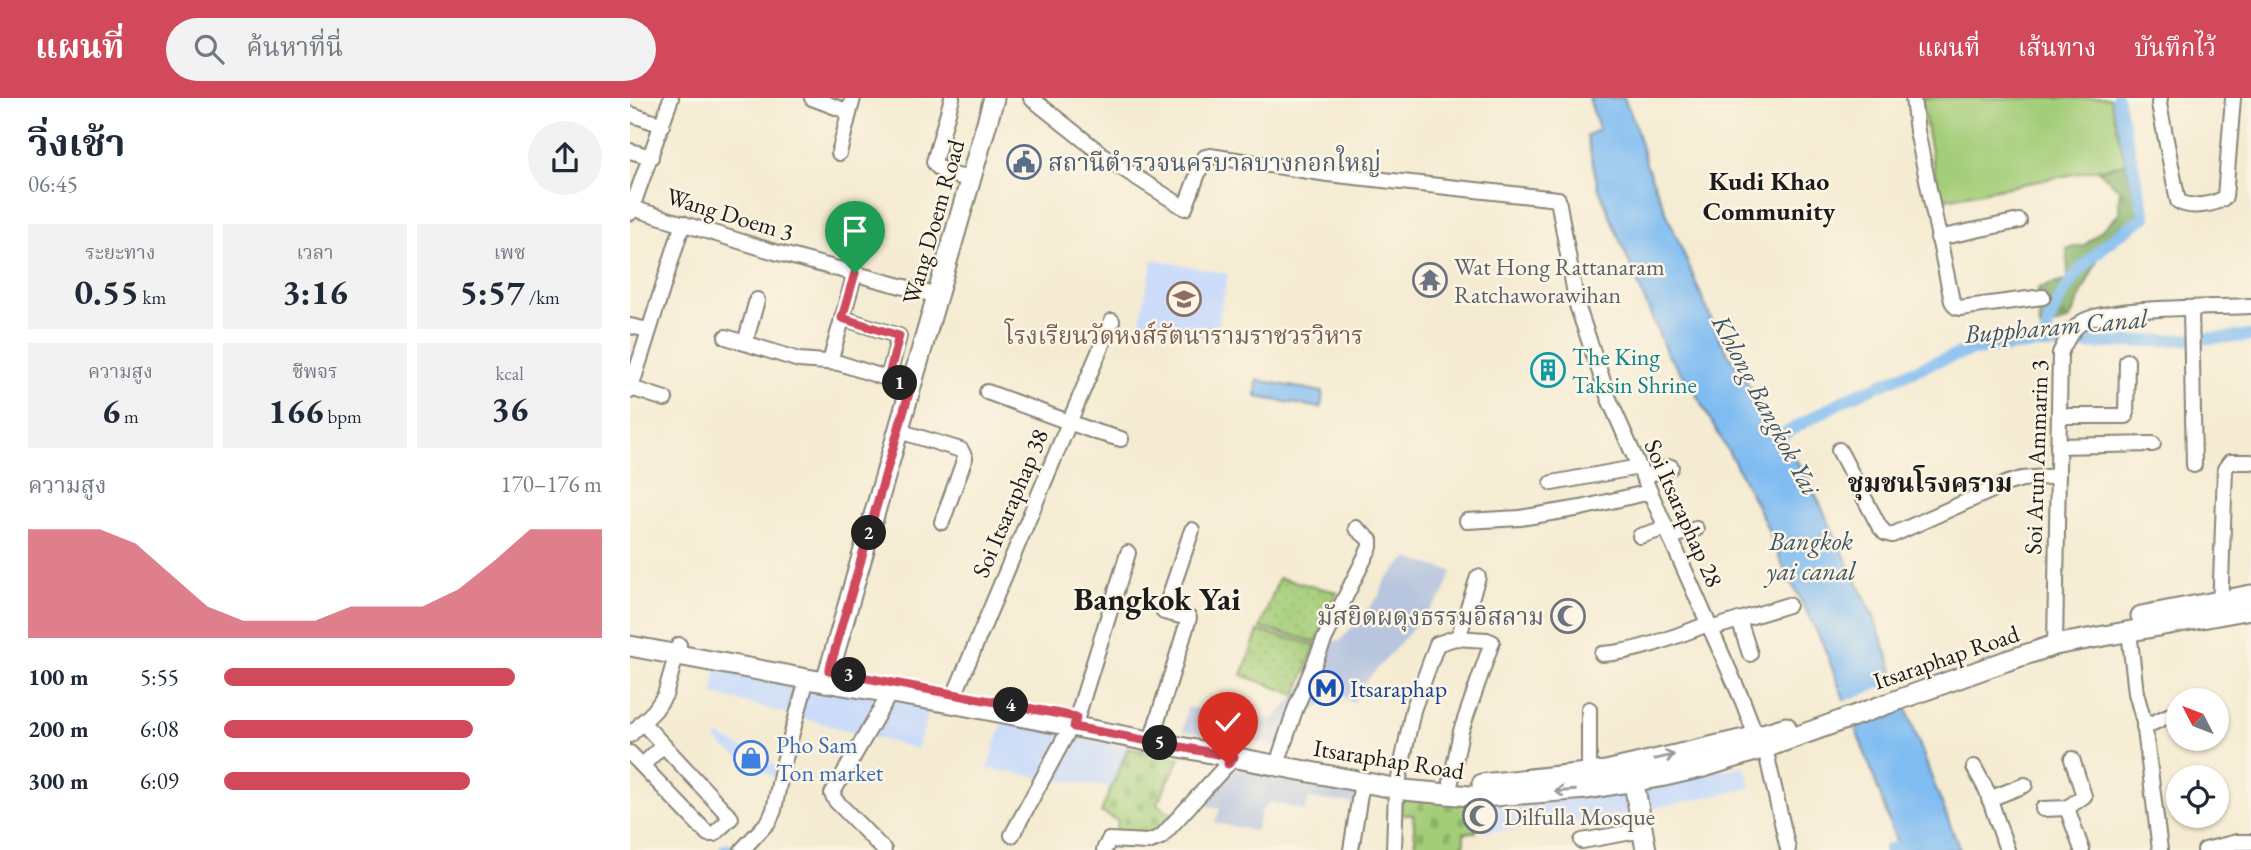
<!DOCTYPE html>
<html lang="th">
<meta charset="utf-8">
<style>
:root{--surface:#fff;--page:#f2f2f3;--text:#1f2937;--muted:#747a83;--accent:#d1495b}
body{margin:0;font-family:"EB Garamond","Noto Serif Thai",serif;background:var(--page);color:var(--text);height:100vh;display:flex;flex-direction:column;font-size:26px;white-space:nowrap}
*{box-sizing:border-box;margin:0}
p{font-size:23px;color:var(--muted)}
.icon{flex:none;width:38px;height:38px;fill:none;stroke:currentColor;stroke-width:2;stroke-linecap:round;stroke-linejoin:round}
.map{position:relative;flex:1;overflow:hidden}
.panel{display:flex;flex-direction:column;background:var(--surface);width:630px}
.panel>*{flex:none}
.needle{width:46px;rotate:312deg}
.buttons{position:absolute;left:1536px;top:590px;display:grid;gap:14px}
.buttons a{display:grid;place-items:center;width:63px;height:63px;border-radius:50%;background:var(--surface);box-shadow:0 2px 5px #0004;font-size:35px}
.pin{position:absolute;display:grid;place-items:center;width:60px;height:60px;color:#fff;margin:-72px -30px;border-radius:50% 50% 50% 0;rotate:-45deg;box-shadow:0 0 7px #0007}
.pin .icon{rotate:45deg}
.km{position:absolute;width:35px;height:35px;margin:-18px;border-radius:50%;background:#222;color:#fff;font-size:19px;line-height:35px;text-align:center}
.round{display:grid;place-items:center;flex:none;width:74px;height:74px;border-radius:37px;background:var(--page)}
.head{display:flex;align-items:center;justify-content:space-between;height:119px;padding:0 28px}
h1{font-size:38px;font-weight:700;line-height:52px}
.stats{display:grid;grid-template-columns:repeat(3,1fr);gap:10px;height:119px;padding:7px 28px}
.stats div{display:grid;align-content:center;border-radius:0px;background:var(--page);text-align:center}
.stats b{font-size:35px;font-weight:700}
.stats small{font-size:19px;font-weight:400}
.stats p{font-size:19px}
.chart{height:196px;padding:14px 28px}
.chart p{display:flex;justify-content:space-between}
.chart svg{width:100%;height:126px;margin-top:7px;fill:var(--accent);opacity:.7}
ul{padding:0 28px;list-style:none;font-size:23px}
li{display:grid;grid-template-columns:112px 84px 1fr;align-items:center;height:52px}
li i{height:18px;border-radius:9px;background:var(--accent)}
header{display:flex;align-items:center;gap:42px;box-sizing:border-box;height:98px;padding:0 35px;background:var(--accent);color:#fff}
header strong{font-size:33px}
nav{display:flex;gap:38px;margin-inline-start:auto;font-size:24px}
.search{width:490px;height:63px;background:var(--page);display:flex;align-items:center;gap:18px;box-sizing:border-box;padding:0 24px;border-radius:38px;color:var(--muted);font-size:26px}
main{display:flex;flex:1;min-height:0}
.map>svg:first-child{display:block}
.built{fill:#cadcf9}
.railway{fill:#b7c5de}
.grass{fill:#a4cd79;stroke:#60744a;stroke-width:2}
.forest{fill:url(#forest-firs);stroke:#506642;stroke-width:2}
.cemetery{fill:url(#cemetery-stones);stroke:#60744a;stroke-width:2}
.park{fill:url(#park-dots);stroke:#60744a;stroke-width:2}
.water{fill:#7fbcf2;stroke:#4e6c87;stroke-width:2}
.pier{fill:#f5ebd2}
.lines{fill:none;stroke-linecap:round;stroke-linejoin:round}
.canal{stroke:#7fbcf2;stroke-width:12}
.street-casing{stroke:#888477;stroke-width:18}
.secondary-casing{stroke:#888477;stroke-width:23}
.street{stroke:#fff;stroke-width:14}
.secondary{stroke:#fff;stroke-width:19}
.oneway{stroke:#999}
.route-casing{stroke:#fff;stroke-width:14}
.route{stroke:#d1495b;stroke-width:9}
.labels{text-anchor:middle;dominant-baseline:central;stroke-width:5;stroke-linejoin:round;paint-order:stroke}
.service-label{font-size:24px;fill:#4e5e75;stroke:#fcf5e5;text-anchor:start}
.street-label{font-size:24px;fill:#1c1c1c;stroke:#fcf5e5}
.worship-label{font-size:24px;fill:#5b616d;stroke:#fcf5e5;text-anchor:start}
.education-label{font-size:24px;fill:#785e54;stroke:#fcf5e5}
.culture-label{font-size:24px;fill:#0d838f;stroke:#fcf5e5;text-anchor:start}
.transit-label{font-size:24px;fill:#164399;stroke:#fcf5e5;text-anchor:start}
.shop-label{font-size:24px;fill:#366cbe;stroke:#fcf5e5;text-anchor:start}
.neighbourhood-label{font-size:26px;font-weight:bold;fill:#1c1c1c;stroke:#fcf5e5}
.water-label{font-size:26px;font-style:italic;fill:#3f5467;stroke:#fcf5e5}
.district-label{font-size:32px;font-weight:bold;fill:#1c1c1c;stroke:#fcf5e5}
</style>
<header>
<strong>แผนที่</strong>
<div class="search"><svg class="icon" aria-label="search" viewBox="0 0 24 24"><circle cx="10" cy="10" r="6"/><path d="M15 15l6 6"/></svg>ค้นหาที่นี่</div>
<nav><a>แผนที่</a><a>เส้นทาง</a><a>บันทึกไว้</a></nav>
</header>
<main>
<section class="panel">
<div class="head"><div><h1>วิ่งเช้า</h1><p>06:45</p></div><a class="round"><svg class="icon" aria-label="share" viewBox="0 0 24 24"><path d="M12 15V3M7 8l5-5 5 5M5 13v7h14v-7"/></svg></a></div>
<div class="stats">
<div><p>ระยะทาง</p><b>0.55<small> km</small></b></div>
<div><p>เวลา</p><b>3:16</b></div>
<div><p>เพซ</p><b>5:57<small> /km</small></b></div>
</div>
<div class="stats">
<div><p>ความสูง</p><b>6<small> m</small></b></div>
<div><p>ชีพจร</p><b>166<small> bpm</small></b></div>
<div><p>kcal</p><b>36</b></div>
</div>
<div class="chart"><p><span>ความสูง</span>170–176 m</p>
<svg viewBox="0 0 160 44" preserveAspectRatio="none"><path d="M0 44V6L10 6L20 6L30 11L40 22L50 33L60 38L70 38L80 38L90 33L100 33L110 33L120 27L130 17L140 6L150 6L160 6V44z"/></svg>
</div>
<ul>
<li><b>100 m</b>5:55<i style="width:77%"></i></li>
<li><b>200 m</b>6:08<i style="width:66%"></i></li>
<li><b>300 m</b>6:09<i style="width:65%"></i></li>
</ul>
</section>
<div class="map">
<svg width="1621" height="752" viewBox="0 0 1621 752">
<defs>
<pattern id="forest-firs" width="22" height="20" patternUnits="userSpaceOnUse" patternTransform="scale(1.75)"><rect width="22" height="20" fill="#83b069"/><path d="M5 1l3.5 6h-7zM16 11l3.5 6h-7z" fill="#6a8e56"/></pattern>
<pattern id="cemetery-stones" width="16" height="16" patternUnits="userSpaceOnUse" patternTransform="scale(1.75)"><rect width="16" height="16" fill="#a4cd79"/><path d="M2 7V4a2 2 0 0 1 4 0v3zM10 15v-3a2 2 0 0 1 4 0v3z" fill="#8daf68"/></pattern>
<pattern id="park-dots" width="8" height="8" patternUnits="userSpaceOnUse" patternTransform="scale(1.75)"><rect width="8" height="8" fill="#a4cd79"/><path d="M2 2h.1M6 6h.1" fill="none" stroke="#8daf68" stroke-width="1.8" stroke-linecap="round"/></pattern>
</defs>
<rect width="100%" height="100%" fill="#fcf5e5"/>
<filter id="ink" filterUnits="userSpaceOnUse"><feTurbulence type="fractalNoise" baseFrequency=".0143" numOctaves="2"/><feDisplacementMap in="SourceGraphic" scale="14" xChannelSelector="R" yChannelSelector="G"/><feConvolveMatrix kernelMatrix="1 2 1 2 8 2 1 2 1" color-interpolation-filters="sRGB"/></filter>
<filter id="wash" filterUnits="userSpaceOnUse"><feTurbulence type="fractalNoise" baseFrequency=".00686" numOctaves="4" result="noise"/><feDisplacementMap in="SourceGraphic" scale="28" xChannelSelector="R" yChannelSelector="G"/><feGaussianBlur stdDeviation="1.57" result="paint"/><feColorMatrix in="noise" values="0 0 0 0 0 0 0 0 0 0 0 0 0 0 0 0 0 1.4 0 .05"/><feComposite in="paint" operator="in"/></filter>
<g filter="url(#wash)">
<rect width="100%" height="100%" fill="#f5ebd2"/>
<g class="built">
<polygon points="523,161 598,176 585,242 509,227"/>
<polygon points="86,569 301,609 287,651 83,596"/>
<polygon points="373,623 498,650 481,690 357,671"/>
<polygon points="89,637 149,670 145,680 94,650 86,641"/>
<polygon points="1115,668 1121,690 992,717 881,732 855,733 853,703 932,701"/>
</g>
<g class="railway">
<polygon points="777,460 822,473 814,496 729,591 724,606 706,594 698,603 675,617 668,625 663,651 553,633 557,609 645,621 684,576 699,542 710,543 749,498 755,482"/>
<polygon points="601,669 727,686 724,705 678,701 675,713 641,704 632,712 625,733 585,725 590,710 568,706"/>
</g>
<polygon class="grass" points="1291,0 1480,0 1496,66 1310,102"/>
<polygon class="forest" points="1496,66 1510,115 1507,130 1470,156 1439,223 1410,230 1408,190 1438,182 1437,150 1454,148 1489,116 1489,91 1467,72"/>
<g class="cemetery">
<polygon points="498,650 550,660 527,706 546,718 518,741 485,736 488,723 471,714"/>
<polygon points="772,700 846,703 846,734 834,735 834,752 786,750 783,717 770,717"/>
</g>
<g class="park">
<polygon points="649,480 707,494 687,544 630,530"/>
<polygon points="628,533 686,547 666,597 612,577"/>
</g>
<g class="water">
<polygon points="959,0 994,0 1005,26 1017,69 1090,242 1178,381 1243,517 1301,678 1330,752 1269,752 1241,671 1192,544 1152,466 1133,420 1106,367 1063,291 1037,256 968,89 957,38 969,31"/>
<polygon points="627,282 693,294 691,310 626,299"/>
</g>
<polygon class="pier" points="1271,583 1280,609 1222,630 1212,604"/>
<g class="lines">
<g class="canal">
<path d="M1414,246C1416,238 1417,228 1421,219C1439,176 1475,143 1515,119L1487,0"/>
<polyline points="1136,346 1218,300 1305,264 1343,252 1408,246 1461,246 1621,238"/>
<polyline points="95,752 108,752"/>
<polyline points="1259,752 1282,745"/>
</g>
</g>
</g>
<g filter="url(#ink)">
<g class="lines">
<g class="street-casing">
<g id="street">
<polyline points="182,0 219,14"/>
<path d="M322,0L304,64C311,77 329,78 342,81"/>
<polyline points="401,0 479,62 555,110 573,62 575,59 580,58 698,76 928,101 947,207 979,301 1113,604 1126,638"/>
<polyline points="1283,0 1287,33 1322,203 1326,209 1330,210 1413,199"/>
<path d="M1530,0L1529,6L1548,103C1559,111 1585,107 1595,99L1603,0"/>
<polyline points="0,16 32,27"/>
<polyline points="0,53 21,59"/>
<polyline points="209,55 223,0"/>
<polyline points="2,110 145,154 308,198"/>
<polyline points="0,115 41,0"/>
<polyline points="1308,140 1389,123"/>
<polyline points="1561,211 1564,367"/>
<polyline points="212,220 269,238 258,281"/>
<polyline points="0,228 18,232"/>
<polyline points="96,239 169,262 209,265 281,288"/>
<polyline points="115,245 127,202"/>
<polyline points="200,264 225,175"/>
<polyline points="1,290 35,301"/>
<polyline points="0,293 53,125"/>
<polyline points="357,294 466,334 491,341"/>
<polyline points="1429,318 1496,318 1497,263"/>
<polyline points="269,333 331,352 335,360 312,424"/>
<polyline points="1428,348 1523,346"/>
<polyline points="1209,352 1249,428 1255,435 1262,437 1378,385 1392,381 1428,378"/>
<polyline points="1013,379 1041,369"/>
<polyline points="922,385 1009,369"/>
<polyline points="837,423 890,420 951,410 1020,394"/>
<polyline points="1010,438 1036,430"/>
<polyline points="1040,439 1066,431"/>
<polyline points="1590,512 1595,371 1600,364 1621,364"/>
<polyline points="1109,522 1120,556"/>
<polyline points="1080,531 1158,507"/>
<polyline points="1499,533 1506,595 1514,624 1530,752"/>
<polyline points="828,540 848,479"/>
<path d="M1425,547L1430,255C1436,243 1441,232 1452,224C1476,208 1587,210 1621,208"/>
<path d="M972,556C1008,554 1044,539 1078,526"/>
<polyline points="321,605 482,223"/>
<polyline points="444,629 498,455"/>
<polyline points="1514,629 1549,613"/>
<polyline points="524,633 559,520 534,514 562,432"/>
<polyline points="0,637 25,612 35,597 49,547"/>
<polyline points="1135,650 1158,751"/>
<polyline points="0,655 78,736 84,736 101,720 12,624"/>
<polyline points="650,657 665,612 695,540 740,449 740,442 726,430"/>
<polyline points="13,667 33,647"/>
<polyline points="1344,669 1357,693 1377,752"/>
<polyline points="959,675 959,611"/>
<polyline points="769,680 783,612 807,546 825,540 857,542 862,544 861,547 831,633 821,684"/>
<polyline points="1359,701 1395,687"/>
<polyline points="1437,710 1452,752"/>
<polyline points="1413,711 1437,710 1454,698 1442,661"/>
<polyline points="382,737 441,628"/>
<polyline points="952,743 1013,732"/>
<polyline points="112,752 139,723 144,712 152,671 177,581"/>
<polyline points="254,752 206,703 202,696 260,595"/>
<polyline points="474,752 479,742 518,744 531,739 604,659"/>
<polyline points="721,752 732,684"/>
<polyline points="764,752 766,691"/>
<polyline points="1575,752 1607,744 1621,744"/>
</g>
</g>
<g class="secondary-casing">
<g id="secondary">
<polyline points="1511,518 1621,497"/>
<polyline points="0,548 177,581 321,605 774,692 851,699 957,691 1030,679 1074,669 1135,650 1376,563 1425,547 1621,511"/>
<polyline points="196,584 364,0"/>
<polyline points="1002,674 1016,752"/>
<polyline points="852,686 976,673 1119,640 1156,629"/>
</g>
</g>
<use href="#street" class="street"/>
<use href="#secondary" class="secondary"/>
</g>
<defs><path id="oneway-shaft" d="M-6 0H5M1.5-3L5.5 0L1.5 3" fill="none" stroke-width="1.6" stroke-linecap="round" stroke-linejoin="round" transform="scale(1.75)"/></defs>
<g class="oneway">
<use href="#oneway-shaft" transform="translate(1034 659) rotate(-13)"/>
<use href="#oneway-shaft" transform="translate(935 693) rotate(176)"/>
</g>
</g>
<g class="lines" filter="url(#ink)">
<g class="route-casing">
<polyline id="route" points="225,175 212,220 269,238 258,281 281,288 199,573 446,619 444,629 604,659 598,666"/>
</g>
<use href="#route" class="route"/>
</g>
<defs>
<g id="civic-ring" transform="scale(1.75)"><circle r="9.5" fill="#fcf5e5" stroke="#5c6f8a" stroke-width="1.5"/><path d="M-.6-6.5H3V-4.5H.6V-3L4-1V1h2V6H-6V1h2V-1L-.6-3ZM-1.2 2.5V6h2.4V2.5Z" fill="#5c6f8a"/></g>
<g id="temple-ring" transform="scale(1.75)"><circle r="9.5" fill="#fcf5e5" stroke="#6b7280" stroke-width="1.5"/><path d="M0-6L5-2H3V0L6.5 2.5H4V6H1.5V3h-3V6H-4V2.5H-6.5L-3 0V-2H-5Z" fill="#6b7280"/></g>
<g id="school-ring" transform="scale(1.75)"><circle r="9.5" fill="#fcf5e5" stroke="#8d6e63" stroke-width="1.5"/><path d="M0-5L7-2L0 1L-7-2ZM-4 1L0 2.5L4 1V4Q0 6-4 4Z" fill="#8d6e63"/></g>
<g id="building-ring" transform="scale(1.75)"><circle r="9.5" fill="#fcf5e5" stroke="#0f9aa8" stroke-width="1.5"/><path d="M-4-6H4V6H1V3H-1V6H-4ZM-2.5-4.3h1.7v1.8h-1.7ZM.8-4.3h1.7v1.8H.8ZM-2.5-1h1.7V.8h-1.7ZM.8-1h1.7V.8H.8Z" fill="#0f9aa8"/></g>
<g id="mosque-ring" transform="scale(1.75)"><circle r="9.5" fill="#fcf5e5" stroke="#6b7280" stroke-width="1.5"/><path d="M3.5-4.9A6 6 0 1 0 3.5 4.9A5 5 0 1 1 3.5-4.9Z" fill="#6b7280"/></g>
<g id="metro-ring" transform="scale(1.75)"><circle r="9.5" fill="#fcf5e5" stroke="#1a4fb4" stroke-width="1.5"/><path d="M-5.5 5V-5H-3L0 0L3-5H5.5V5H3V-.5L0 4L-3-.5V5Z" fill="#1a4fb4"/></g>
<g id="shop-ring" transform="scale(1.75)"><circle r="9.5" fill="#fcf5e5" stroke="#3f7fe0" stroke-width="1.5"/><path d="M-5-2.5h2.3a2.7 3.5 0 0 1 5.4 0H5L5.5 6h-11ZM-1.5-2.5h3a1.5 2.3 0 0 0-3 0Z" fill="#3f7fe0"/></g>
</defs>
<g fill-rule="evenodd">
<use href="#civic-ring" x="394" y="64"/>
<use href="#temple-ring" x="800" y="182"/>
<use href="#school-ring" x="554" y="201"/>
<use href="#building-ring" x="918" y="272"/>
<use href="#mosque-ring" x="938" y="518"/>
<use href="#metro-ring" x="696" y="590"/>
<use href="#shop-ring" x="121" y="660"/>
<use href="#mosque-ring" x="850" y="718"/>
</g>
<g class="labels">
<g class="service-label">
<text x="418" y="64">สถานีตำรวจนครบาลบางกอกใหญ่</text>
</g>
<g class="street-label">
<text transform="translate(100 116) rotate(17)">Wang Doem 3</text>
<text transform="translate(303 124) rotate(-74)">Wang Doem Road</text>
<text transform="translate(1406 359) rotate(-88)">Soi Arun Ammarin 3</text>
<text transform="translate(380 405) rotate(-67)">Soi Itsaraphap 38</text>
<text transform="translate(1054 415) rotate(66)">Soi Itsaraphap 28</text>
<text transform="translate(1316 559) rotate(-19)">Itsaraphap Road</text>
<text transform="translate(759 661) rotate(9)">Itsaraphap Road</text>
</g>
<g class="worship-label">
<text x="824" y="168">Wat Hong Rattanaram<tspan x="824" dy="28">Ratchaworawihan</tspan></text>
<text x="914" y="518" text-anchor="end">มัสยิดผดุงธรรมอิสลาม</text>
<text x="874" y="718">Dilfulla Mosque</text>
</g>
<g class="education-label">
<text x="554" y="237">โรงเรียนวัดหงส์รัตนารามราชวรวิหาร</text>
</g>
<g class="culture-label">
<text x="942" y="258">The King<tspan x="942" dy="28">Taksin Shrine</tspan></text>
</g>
<g class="transit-label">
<text x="720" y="590">Itsaraphap</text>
</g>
<g class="shop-label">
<text x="146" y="646">Pho Sam<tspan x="146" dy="28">Ton market</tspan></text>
</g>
<g class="neighbourhood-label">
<text x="1139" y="83">Kudi Khao<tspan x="1139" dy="30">Community</tspan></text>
<text x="1300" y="385">ชุมชนโรงคราม</text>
</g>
<g class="water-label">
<text transform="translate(1426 228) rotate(-5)">Buppharam Canal</text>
<text transform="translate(1136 307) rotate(62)">Khlong Bangkok Yai</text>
<text x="1181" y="443">Bangkok<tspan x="1181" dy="30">yai canal</tspan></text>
</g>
<g class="district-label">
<text x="527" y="501">Bangkok Yai</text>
</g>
</g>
</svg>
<div class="buttons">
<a><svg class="needle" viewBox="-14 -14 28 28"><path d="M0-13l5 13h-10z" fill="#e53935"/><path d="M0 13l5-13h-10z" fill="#747a83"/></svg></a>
<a><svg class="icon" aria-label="locate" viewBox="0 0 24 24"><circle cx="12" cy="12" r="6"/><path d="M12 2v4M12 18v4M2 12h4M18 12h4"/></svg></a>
</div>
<div class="pin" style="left:225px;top:175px;background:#1e9e55"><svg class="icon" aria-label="arrive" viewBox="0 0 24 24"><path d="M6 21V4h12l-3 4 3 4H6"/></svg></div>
<div class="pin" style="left:598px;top:666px;background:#d93025"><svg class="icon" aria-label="check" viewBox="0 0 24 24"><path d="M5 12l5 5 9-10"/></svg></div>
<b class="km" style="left:270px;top:285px">1</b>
<b class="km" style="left:239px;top:435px">2</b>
<b class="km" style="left:219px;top:577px">3</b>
<b class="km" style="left:381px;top:607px">4</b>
<b class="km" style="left:530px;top:645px">5</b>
</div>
</main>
